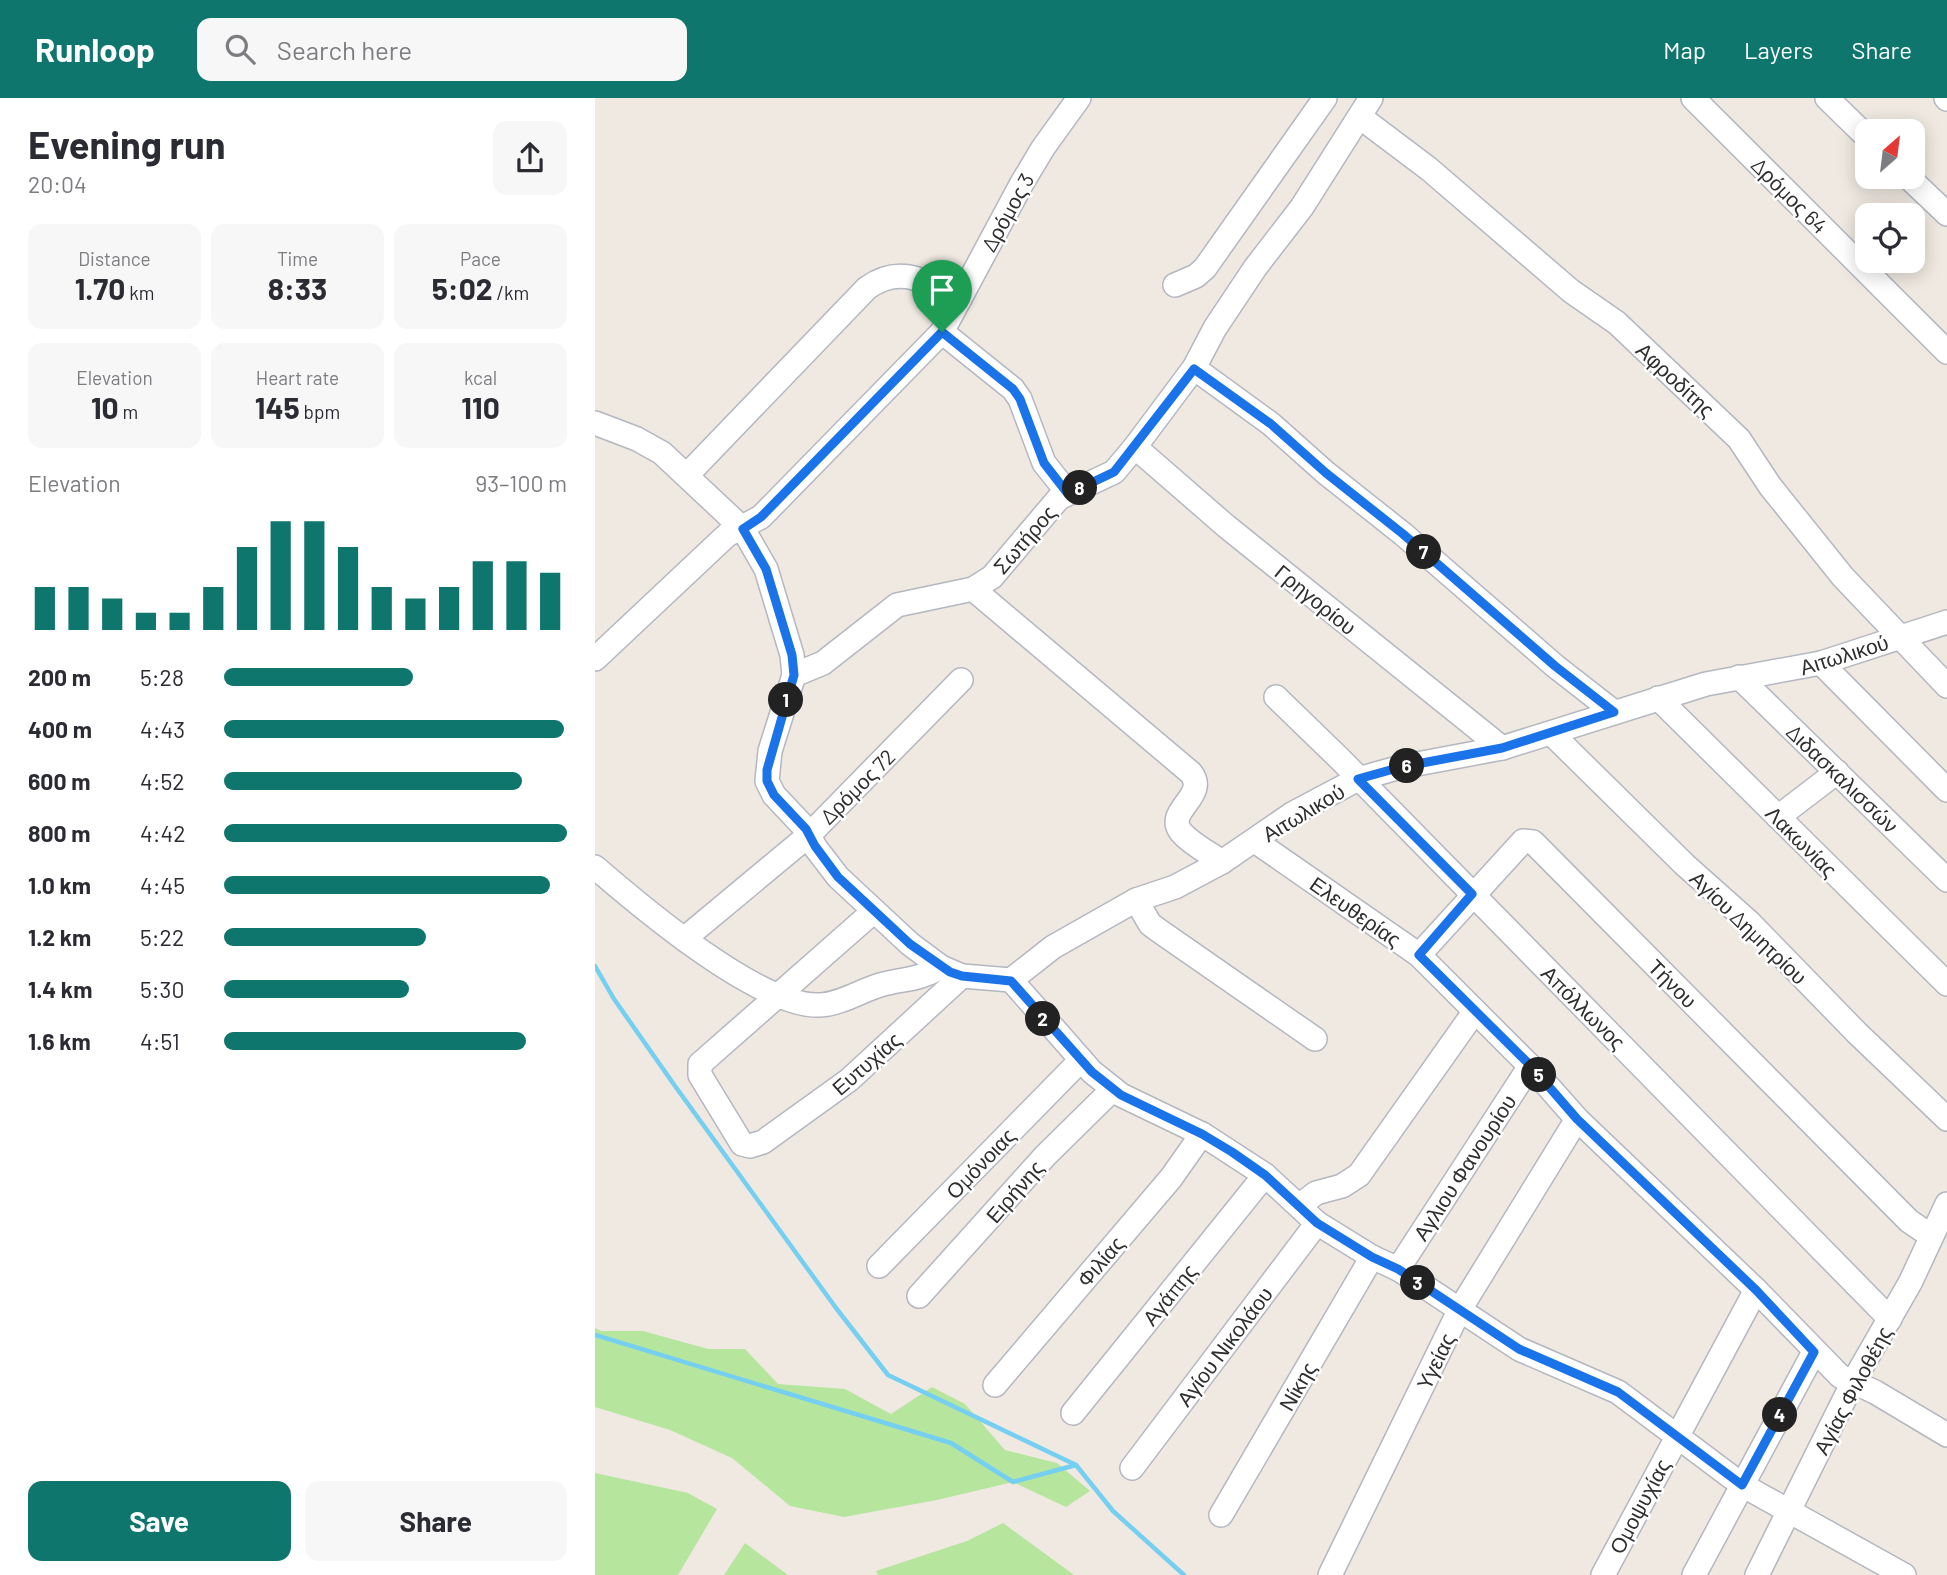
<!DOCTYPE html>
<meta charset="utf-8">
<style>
:root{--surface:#fff;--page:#f7f7f7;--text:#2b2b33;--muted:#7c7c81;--accent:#0f766e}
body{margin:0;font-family:Barlow,sans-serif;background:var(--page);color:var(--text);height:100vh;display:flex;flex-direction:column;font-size:26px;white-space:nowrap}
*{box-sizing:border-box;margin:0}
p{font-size:23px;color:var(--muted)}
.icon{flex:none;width:38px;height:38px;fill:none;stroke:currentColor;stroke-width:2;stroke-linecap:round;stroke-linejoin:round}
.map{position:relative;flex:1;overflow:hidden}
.side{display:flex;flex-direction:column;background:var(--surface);width:595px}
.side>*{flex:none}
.needle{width:46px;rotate:28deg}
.tools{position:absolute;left:1260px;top:21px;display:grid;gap:14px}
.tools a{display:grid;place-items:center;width:70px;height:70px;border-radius:14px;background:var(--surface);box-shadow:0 4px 18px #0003;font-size:35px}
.pin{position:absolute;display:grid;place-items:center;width:60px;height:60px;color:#fff;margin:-72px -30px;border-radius:50% 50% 50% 0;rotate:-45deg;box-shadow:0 0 7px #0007}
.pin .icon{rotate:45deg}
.km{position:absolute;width:35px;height:35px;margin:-18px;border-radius:50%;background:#222;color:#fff;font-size:19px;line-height:35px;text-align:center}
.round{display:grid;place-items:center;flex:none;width:74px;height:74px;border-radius:14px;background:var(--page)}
.head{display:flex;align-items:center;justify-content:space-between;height:119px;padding:0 28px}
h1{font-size:38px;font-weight:700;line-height:52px}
.figures{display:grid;grid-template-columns:repeat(3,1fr);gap:10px;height:119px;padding:7px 28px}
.figures div{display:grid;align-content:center;border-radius:14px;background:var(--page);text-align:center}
.figures b{font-size:30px;font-weight:700}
.figures small{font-size:19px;font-weight:400}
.figures p{font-size:19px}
.chart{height:196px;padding:14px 28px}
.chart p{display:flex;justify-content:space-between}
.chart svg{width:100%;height:126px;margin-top:7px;stroke:var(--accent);stroke-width:6}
.primary-button{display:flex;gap:14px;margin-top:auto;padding:14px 28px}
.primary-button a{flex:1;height:80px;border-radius:14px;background:var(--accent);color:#fff;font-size:28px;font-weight:700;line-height:80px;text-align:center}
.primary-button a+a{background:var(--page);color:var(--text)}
ul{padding:0 28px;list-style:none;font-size:23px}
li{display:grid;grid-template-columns:112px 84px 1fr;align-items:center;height:52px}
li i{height:18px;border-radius:9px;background:var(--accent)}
header{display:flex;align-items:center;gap:42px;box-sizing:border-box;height:98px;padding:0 35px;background:var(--accent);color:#fff}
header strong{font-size:33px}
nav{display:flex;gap:38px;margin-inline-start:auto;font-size:24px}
.search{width:490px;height:63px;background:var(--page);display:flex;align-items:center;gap:18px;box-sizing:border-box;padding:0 24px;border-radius:14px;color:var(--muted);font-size:26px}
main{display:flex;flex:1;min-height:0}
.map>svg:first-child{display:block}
.green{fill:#b6e59e}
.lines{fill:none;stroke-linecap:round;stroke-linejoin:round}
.stream{stroke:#75cff0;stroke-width:4.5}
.minor-casing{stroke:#b4b7c1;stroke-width:26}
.minor{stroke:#fff;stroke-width:23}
.route-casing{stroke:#fff;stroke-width:14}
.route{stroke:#1a73e8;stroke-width:9}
.labels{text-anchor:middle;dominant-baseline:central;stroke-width:5;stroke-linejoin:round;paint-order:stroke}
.street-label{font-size:21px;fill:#2e2e2e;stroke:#fff}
</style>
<header>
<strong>Runloop</strong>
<div class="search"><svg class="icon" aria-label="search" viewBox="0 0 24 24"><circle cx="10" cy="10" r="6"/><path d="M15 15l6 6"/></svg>Search here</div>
<nav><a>Map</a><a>Layers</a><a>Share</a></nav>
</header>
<main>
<section class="side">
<div class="head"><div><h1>Evening run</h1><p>20:04</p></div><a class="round"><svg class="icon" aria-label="share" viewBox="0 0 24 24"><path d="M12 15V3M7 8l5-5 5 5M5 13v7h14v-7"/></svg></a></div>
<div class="figures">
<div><p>Distance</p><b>1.70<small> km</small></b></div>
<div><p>Time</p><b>8:33</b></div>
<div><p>Pace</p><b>5:02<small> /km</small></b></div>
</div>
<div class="figures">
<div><p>Elevation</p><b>10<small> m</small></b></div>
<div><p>Heart rate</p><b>145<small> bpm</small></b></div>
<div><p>kcal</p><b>110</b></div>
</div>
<div class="chart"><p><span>Elevation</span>93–100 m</p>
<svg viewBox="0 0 160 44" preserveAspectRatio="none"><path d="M5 44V29M15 44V29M25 44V33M35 44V38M45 44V38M55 44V29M65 44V15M75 44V6M85 44V6M95 44V15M105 44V29M115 44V33M125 44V29M135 44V20M145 44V20M155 44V24"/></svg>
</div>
<ul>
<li><b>200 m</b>5:28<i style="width:55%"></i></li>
<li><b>400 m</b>4:43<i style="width:99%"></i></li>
<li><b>600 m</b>4:52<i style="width:87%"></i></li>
<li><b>800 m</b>4:42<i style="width:100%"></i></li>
<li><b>1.0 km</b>4:45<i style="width:95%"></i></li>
<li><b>1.2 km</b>5:22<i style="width:59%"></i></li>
<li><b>1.4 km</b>5:30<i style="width:54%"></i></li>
<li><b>1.6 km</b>4:51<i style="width:88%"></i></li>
</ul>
<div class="primary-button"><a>Save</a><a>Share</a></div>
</section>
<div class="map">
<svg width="1352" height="1477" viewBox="0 0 1352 1477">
<rect width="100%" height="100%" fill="#efe9e1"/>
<g class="green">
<polygon points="0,1230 6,1233 48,1233 113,1251 150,1251 183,1286 250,1291 296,1316 337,1289 370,1306 410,1352 462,1365 495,1393 471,1409 418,1384 342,1402 249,1419 195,1408 137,1360 75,1332 0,1309"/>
<polygon points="0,1375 93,1395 122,1411 83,1477 0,1477"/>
<polygon points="408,1425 479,1477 283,1477 281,1473 372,1443"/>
<polygon points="150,1445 193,1477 129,1477"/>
</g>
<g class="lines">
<g class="stream">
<polyline points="0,868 19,901 80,988 241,1210 293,1277 481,1367 518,1413 589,1477"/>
<polyline points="0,1237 356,1345 418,1384 481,1367"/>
</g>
<g class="minor-casing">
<g id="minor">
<polyline points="1098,0 1352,254"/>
<polyline points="1232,0 1272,39"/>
<polyline points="1351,0 1352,1"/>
<polyline points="765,19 834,71 976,193 1022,225 1144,341 1175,388 1248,479 1352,588"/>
<polyline points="1313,79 1352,116"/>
<polyline points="580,187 601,178 610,170 730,0"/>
<polyline points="347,234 418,291 425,301 449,365 473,395"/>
<polyline points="599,270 676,326 731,375 808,436 960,568 1019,614"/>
<polyline points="0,325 42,341 67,355 148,431 171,471 197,557 199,577 175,653 172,683 179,697 211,731 220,749 243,779 315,846 346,869"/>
<polyline points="540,349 631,428 907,650"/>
<path d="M93,376L272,190C307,165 331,185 365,201"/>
<path d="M378,491L596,675C614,698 569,713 586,734C596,746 614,755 627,764"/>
<polyline points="0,561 132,437 166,419 347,234 427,85 448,50 484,0"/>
<polyline points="1226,565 1352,692"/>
<polyline points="199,577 228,565 302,507 378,491 397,479 464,400 519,374 540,349 599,270 620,230 660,170 707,109 776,0"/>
<polyline points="1144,579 1352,782"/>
<polyline points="681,599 745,661 1295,1221"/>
<polyline points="1063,600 1352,886"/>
<polyline points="957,636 1090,767 1154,824 1262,935 1352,1021"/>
<polyline points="1183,719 1242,674"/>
<polyline points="660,743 824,857 935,968 982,1021 1161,1192 1245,1278 1280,1294 1352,1337"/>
<path d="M0,769C45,808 165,910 225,907C246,906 265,893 285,887C310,880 322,883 346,869L367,878L416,882"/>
<polyline points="541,802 555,826 563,832 720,941"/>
<polyline points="279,813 105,966 105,977 147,1046 155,1048 168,1044 254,982 367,878"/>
<polyline points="89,841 214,737 366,582"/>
<polyline points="824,857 928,743 938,744 1314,1123 1336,1138"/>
<polyline points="416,882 497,974 526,997 607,1036 670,1077 722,1125 777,1159 803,1171 924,1251 1023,1294 1147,1387 1309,1477"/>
<polyline points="416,882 458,849 541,802 580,789 627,764 697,716 763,681 806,669 907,650 1111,586 1226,565 1352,524"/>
<polyline points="704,1108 721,1095 747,1088 764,1077 880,913"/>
<polyline points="284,1168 486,962"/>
<polyline points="803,1171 935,968"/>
<polyline points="324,1198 450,1058 518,991"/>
<polyline points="400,1287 576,1080 607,1036"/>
<polyline points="478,1315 670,1077"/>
<polyline points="537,1370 722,1125"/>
<polyline points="626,1417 777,1159"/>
<polyline points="735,1477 864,1213 982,1021"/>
<polyline points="1008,1477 1161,1192"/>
<polyline points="1099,1477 1219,1254"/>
<polyline points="1162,1477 1258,1284 1315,1185 1352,1106"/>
</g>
</g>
<use href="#minor" class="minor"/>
</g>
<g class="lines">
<g class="route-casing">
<polygon id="route" points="347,234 418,291 425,301 449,365 473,396 519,374 599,271 676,326 731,375 808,436 960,568 1019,614 907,650 806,669 763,681 877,796 824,857 936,968 982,1021 1161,1192 1219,1254 1147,1387 1023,1294 924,1251 803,1171 777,1159 722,1125 670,1077 637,1054 607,1036 526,997 497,974 416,883 367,878 355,874 315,846 243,779 220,748 211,731 179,697 172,683 172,672 199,577 197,557 171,471 148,431 166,419"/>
</g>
<use href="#route" class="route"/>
</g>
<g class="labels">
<g class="street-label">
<text transform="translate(1195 97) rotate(45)">Δρόμος 64</text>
<text transform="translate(412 114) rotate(-61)">Δρόμος 3</text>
<text transform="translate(1081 281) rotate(43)">Αφροδίτης</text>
<text transform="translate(429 441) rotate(-49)">Σωτήρος</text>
<text transform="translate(721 501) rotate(39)">Γρηγορίου</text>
<text transform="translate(1249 556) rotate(-17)">Αιτωλικού</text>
<text transform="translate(1248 680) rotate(44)">Διδασκαλισσών</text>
<text transform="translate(262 688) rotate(-45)">Δρόμος 72</text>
<text transform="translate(708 714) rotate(-31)">Αιτωλικού</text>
<text transform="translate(1207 743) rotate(45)">Λακωνίας</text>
<text transform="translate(761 813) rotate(35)">Ελευθερίας</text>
<text transform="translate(1154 829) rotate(44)">Αγίου Δημητρίου</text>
<text transform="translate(1078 885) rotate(45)">Τήνου</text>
<text transform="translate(989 909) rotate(45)">Απόλλωνος</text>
<text transform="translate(271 965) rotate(-41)">Ευτυχίας</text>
<text transform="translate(385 1065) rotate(-46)">Ομόνοιας</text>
<text transform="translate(869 1069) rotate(-57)">Αγλιου Φανουρίου</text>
<text transform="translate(419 1093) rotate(-49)">Ειρήνης</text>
<text transform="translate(505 1163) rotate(-49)">Φιλίας</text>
<text transform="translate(574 1196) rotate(-51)">Αγάπης</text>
<text transform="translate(629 1248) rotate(-53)">Αγίου Νικολάου</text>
<text transform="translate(840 1263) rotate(-64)">Υγείας</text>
<text transform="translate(702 1288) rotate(-60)">Νίκης</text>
<text transform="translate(1257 1292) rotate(-62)">Αγίας Φιλοθέης</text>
<text transform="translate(1044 1408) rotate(-62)">Ομοψυχίας</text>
</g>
</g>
</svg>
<div class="tools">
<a><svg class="needle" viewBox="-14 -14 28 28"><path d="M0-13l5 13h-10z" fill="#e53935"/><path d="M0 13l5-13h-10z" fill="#7c7c81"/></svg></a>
<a><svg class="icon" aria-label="locate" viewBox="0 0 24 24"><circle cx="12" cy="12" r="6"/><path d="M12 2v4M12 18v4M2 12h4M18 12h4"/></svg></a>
</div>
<div class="pin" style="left:347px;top:234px;background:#1e9e55"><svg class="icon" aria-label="arrive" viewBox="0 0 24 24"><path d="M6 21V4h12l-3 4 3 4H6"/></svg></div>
<b class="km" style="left:191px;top:602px">1</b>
<b class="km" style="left:448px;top:921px">2</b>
<b class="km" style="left:823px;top:1185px">3</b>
<b class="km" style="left:1185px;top:1317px">4</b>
<b class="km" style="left:944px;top:977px">5</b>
<b class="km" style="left:812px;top:668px">6</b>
<b class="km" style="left:829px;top:454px">7</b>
<b class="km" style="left:485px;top:390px">8</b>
</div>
</main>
